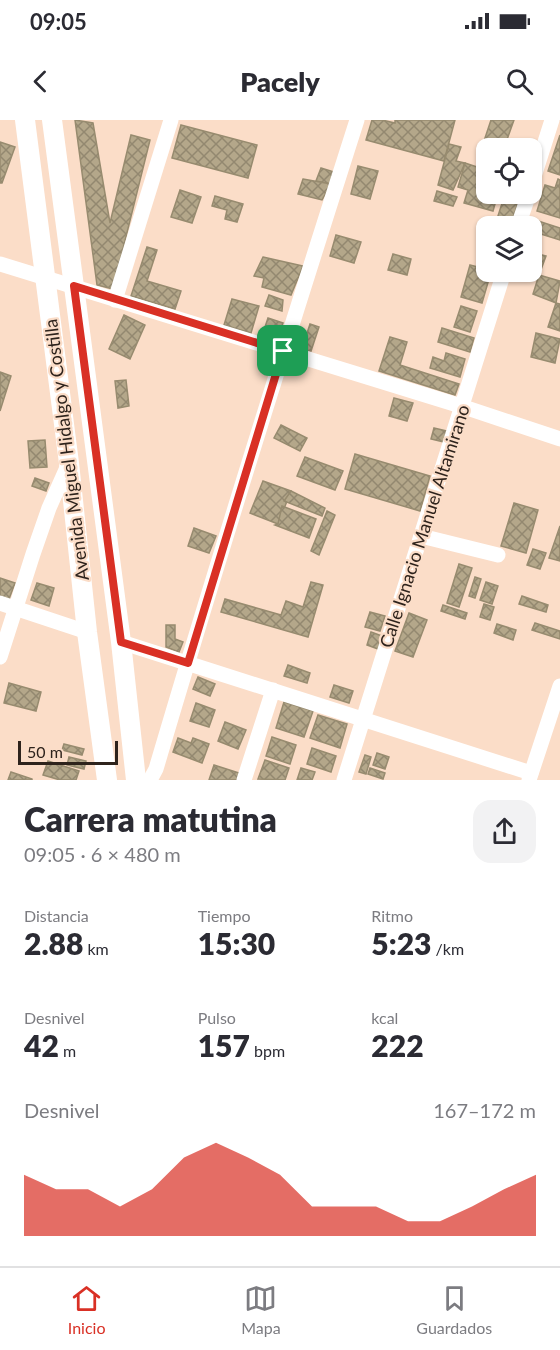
<!DOCTYPE html>
<html lang="es">
<meta charset="utf-8">
<style>
:root{--surface:#fff;--page:#f2f2f3;--text:#2b2b33;--muted:#7c7c81;--line:#e1e1e2;--accent:#d93025}
body{margin:0;font-family:Lato,sans-serif;background:var(--page);color:var(--text);height:100vh;display:flex;flex-direction:column;font-size:22px;white-space:nowrap}
*{box-sizing:border-box;margin:0}
p{font-size:20px;color:var(--muted)}
.icon{flex:none;width:33px;height:33px;fill:none;stroke:currentColor;stroke-width:2;stroke-linecap:round;stroke-linejoin:round}
.map{position:relative;height:660px;overflow:hidden}
.drawer{display:flex;flex-direction:column;background:var(--surface);flex:1}
.drawer>*{flex:none}
.controls{position:absolute;left:476px;top:18px;display:grid;gap:12px}
.controls a{display:grid;place-items:center;width:66px;height:66px;border-radius:12px;background:var(--surface);box-shadow:0 2px 4px #0004;font-size:30px}
.scale{position:absolute;left:18px;bottom:15px;width:100px;box-sizing:border-box;padding-left:6px;border:3px solid #2e231c;border-top:0;font-size:16px;line-height:21px;white-space:nowrap;color:#2e231c;-webkit-text-stroke:4px #fbddc8;paint-order:stroke}
.pin{position:absolute;display:grid;place-items:center;width:51px;height:51px;color:#fff;margin:-26px;border-radius:12px;box-shadow:0 3px 9px #0006}
.round{display:grid;place-items:center;flex:none;width:63px;height:63px;border-radius:18px;background:var(--page)}
.headline{display:flex;align-items:center;justify-content:space-between;height:102px;padding:0 24px}
h1{font-size:33px;font-weight:800;line-height:45px}
.stats{display:grid;grid-template-columns:repeat(3,1fr);gap:9px;height:102px;padding:6px 24px}
.stats div{display:grid;align-content:center}
.stats b{font-size:30px;font-weight:800}
.stats small{font-size:16px;font-weight:400}
.stats p{font-size:16px}
.chart{height:168px;padding:12px 24px}
.chart p{display:flex;justify-content:space-between}
.chart svg{width:100%;height:108px;margin-top:6px;fill:var(--accent);opacity:.7}
.status{display:flex;justify-content:space-between;align-items:center;height:42px;padding:0 30px;background:var(--surface);direction:ltr}
.status svg{height:16px;fill:currentColor}
header{display:flex;justify-content:space-between;align-items:center;height:78px;padding:0 24px;background:var(--surface);font-size:27px;font-weight:800}
.menu{display:flex;justify-content:space-around;align-items:center;height:84px;border-top:2px solid var(--line);background:var(--surface);font-size:16px;color:var(--muted)}
.menu a{display:grid;justify-items:center;gap:3px}
.menu .on{color:var(--accent)}
.map>svg:first-child{display:block}
.building{fill:url(#building-cross-hatch);stroke:#978b6f;stroke-width:1.5}
.lines{fill:none;stroke-linecap:round;stroke-linejoin:round}
.minor{stroke:#fff;stroke-width:15}
.major{stroke:#fff;stroke-width:20}
.route-casing{stroke:#fff;stroke-width:12}
.route{stroke:#d93025;stroke-width:8}
.labels{text-anchor:middle;dominant-baseline:central;stroke-width:4.5;stroke-linejoin:round;paint-order:stroke}
.street-label{font-size:18px;fill:#2e231c;stroke:#fbddc8}
</style>
<div class="status"><b>09:05</b><svg viewBox="0 0 49 12"><path d="M0 12V9h3v3zM5 12V6h3v6zM10 12V3h3v9zM15 12V0h3v12zM26 1h20v11H26zM47 4h2v5h-2z"/></svg></div>
<header><svg class="icon" aria-label="back" viewBox="0 0 24 24"><path d="M15 5l-7 7 7 7"/></svg>Pacely<svg class="icon" aria-label="search" viewBox="0 0 24 24"><circle cx="10" cy="10" r="6"/><path d="M15 15l6 6"/></svg></header>
<div class="map">
<svg width="560" height="660" viewBox="0 0 560 660">
<defs>
<pattern id="building-cross-hatch" width="8" height="8" patternUnits="userSpaceOnUse" patternTransform="scale(1.5)"><rect width="8" height="8" fill="#b4a78a"/><path d="M0 0l8 8M0 8l8-8" fill="none" stroke="#938870"/></pattern>
</defs>
<rect width="100%" height="100%" fill="#fbddc8"/>
<g class="building">
<polygon points="75,0 93,3 110,103 131,15 150,20 113,169 97,165"/>
<polygon points="372,0 382,0 395,3 395,0 455,0 444,41 366,20"/>
<polygon points="491,0 514,0 504,28 486,28 486,31 481,30"/>
<polygon points="181,5 257,25 248,58 172,38"/>
<polygon points="560,15 560,55 548,51"/>
<polygon points="0,22 15,27 2,63 0,63"/>
<polygon points="449,24 461,27 456,41 465,43 453,70 438,65"/>
<polygon points="486,40 486,74 492,74 492,75 497,77 493,91 464,83 468,70 458,67 465,43 483,49"/>
<polygon points="358,46 378,51 370,79 351,74"/>
<polygon points="321,48 334,52 331,64 316,61"/>
<polygon points="303,59 331,64 322,80 298,74"/>
<polygon points="558,59 560,60 560,98 537,91 545,65 555,68"/>
<polygon points="180,70 201,77 192,103 171,97"/>
<polygon points="437,71 457,77 453,86 434,81"/>
<polygon points="505,74 521,74 511,104 497,99"/>
<polygon points="215,76 243,84 237,102 225,99 227,90 212,86"/>
<polygon points="532,99 560,108 560,120 531,111 531,106 530,106"/>
<polygon points="336,115 361,122 354,143 330,136"/>
<polygon points="147,127 157,130 147,161 181,171 175,189 131,176"/>
<polygon points="531,132 546,136 539,155 528,152 531,152"/>
<polygon points="393,134 411,139 407,155 388,150"/>
<polygon points="263,137 303,146 291,175 262,167 264,158 254,156"/>
<polygon points="470,145 486,149 486,152 491,152 482,183 461,177"/>
<polygon points="539,155 560,161 556,183 533,174"/>
<polygon points="269,175 283,180 282,191 265,186"/>
<polygon points="232,179 259,186 251,213 224,205"/>
<polygon points="556,183 560,184 560,211 548,207"/>
<polygon points="461,186 477,191 470,212 454,207"/>
<polygon points="124,195 145,205 130,239 109,229"/>
<polygon points="268,198 283,203 276,221 262,216"/>
<polygon points="310,204 319,207 311,231 302,229"/>
<polygon points="442,208 474,218 470,232 438,222"/>
<polygon points="536,213 560,219 555,243 531,237"/>
<polygon points="390,217 407,222 400,245 459,264 455,275 379,251"/>
<polygon points="446,233 465,239 460,257 430,248 433,237 444,241"/>
<polygon points="0,252 11,256 0,291"/>
<polygon points="126,260 129,286 118,288 115,261"/>
<polygon points="394,278 413,283 407,301 389,296"/>
<polygon points="281,305 307,318 300,331 274,318"/>
<polygon points="434,308 447,311 444,322 431,319"/>
<polygon points="45,320 47,347 30,348 28,321"/>
<polygon points="355,334 430,356 420,391 345,369"/>
<polygon points="305,337 343,351 335,370 297,356"/>
<polygon points="35,358 49,363 46,371 32,366"/>
<polygon points="263,361 291,371 278,404 250,393"/>
<polygon points="291,371 325,388 322,396 284,381"/>
<polygon points="514,383 538,390 526,433 501,426"/>
<polygon points="282,386 316,399 309,418 275,405 278,404"/>
<polygon points="327,391 335,395 319,435 311,431"/>
<polygon points="560,406 560,441 549,438"/>
<polygon points="194,408 216,416 209,433 188,426"/>
<polygon points="533,429 546,433 540,449 527,445"/>
<polygon points="459,444 472,448 459,487 447,483"/>
<polygon points="475,457 481,459 475,478 469,476"/>
<polygon points="0,458 15,463 9,479 0,476"/>
<polygon points="311,462 323,465 308,517 221,492 225,479 281,495 286,481 303,487"/>
<polygon points="486,462 498,466 492,484 480,480"/>
<polygon points="37,463 54,468 49,486 31,480"/>
<polygon points="522,476 548,485 546,492 519,484"/>
<polygon points="484,484 494,487 490,500 480,497"/>
<polygon points="443,485 467,493 465,499 441,491"/>
<polygon points="370,492 385,496 380,511 365,507"/>
<polygon points="409,493 427,500 413,537 395,531"/>
<polygon points="535,503 560,511 560,519 532,510"/>
<polygon points="497,504 516,510 513,520 494,513"/>
<polygon points="166,505 175,505 175,519 183,522 179,532 166,527"/>
<polygon points="371,512 382,516 378,529 367,525"/>
<polygon points="288,545 310,553 307,563 284,556"/>
<polygon points="198,557 215,564 210,576 193,569"/>
<polygon points="9,563 41,572 36,591 4,583"/>
<polygon points="334,565 353,571 349,583 330,577"/>
<polygon points="284,582 313,591 304,617 276,608"/>
<polygon points="196,583 215,590 209,607 190,601"/>
<polygon points="318,595 347,604 340,628 310,618"/>
<polygon points="225,602 246,610 238,629 218,621"/>
<polygon points="272,617 296,625 290,644 266,636"/>
<polygon points="178,618 191,623 193,618 209,624 202,643 173,632"/>
<polygon points="64,624 84,629 82,635 62,630"/>
<polygon points="312,628 336,636 331,652 307,644"/>
<polygon points="377,633 389,637 385,649 373,645"/>
<polygon points="365,635 371,637 366,654 359,652"/>
<polygon points="69,637 86,641 84,649 67,645"/>
<polygon points="265,640 289,648 285,660 258,659"/>
<polygon points="48,641 79,651 76,660 60,660 43,655"/>
<polygon points="214,645 239,653 237,660 209,660"/>
<polygon points="301,648 315,652 312,660 297,660"/>
<polygon points="370,648 385,653 383,659 368,654"/>
<polygon points="11,652 32,659 32,660 8,660"/>
</g>
<g class="lines">
<g class="minor">
<polyline points="531,66 552,0"/>
<polyline points="518,106 529,74"/>
<polyline points="0,144 461,286 560,319"/>
<polyline points="115,180 171,0"/>
<polyline points="421,416 498,435"/>
<polyline points="0,483 87,512"/>
<polyline points="121,522 531,653"/>
<polyline points="0,537 33,434 49,388 69,343"/>
<path d="M150,660L156,649C220,432 288,216 357,0"/>
<polyline points="244,660 273,570"/>
<polyline points="344,660 504,152"/>
<polyline points="529,660 560,566"/>
</g>
<g class="major">
<polyline points="25,0 69,343 87,512 107,660"/>
<polyline points="52,0 121,522 136,660"/>
</g>
</g>
<g class="lines">
<g class="route-casing">
<polygon id="route" points="74,166 283,231 188,543 121,522"/>
</g>
<use href="#route" class="route"/>
</g>
<g class="labels">
<g class="street-label">
<text transform="translate(66 330) rotate(-97)">Avenida Miguel Hidalgo y Costilla</text>
<text transform="translate(424 406) rotate(-72)">Calle Ignacio Manuel Altamirano</text>
</g>
</g>
</svg>
<div class="controls">
<a><svg class="icon" aria-label="locate" viewBox="0 0 24 24"><circle cx="12" cy="12" r="6"/><path d="M12 2v4M12 18v4M2 12h4M18 12h4"/></svg></a>
<a><svg class="icon" aria-label="layers" viewBox="0 0 24 24"><path d="M12 4l9 5-9 5-9-5zM3 14l9 5 9-5"/></svg></a>
</div>
<div class="scale">50 m</div>
<div class="pin" style="left:283px;top:231px;background:#1e9e55"><svg class="icon" aria-label="arrive" viewBox="0 0 24 24"><path d="M6 21V4h12l-3 4 3 4H6"/></svg></div>
</div>
<section class="drawer">
<div class="headline"><div><h1>Carrera matutina</h1><p>09:05 · 6 × 480 m</p></div><a class="round"><svg class="icon" aria-label="share" viewBox="0 0 24 24"><path d="M12 15V3M7 8l5-5 5 5M5 13v7h14v-7"/></svg></a></div>
<div class="stats">
<div><p>Distancia</p><b>2.88<small> km</small></b></div>
<div><p>Tiempo</p><b>15:30</b></div>
<div><p>Ritmo</p><b>5:23<small> /km</small></b></div>
</div>
<div class="stats">
<div><p>Desnivel</p><b>42<small> m</small></b></div>
<div><p>Pulso</p><b>157<small> bpm</small></b></div>
<div><p>kcal</p><b>222</b></div>
</div>
<div class="chart"><p><span>Desnivel</span>167–172 m</p>
<svg viewBox="0 0 160 44" preserveAspectRatio="none"><path d="M0 44V19L10 25L20 25L30 32L40 25L50 12L60 6L70 12L80 19L90 32L100 32L110 32L120 38L130 38L140 32L150 25L160 19V44z"/></svg>
</div>
</section>
<nav class="menu">
<a class="on"><svg class="icon" aria-label="home" viewBox="0 0 24 24"><path d="M3 11l9-7 9 7M6 9v11h12V9"/></svg>Inicio</a>
<a><svg class="icon" aria-label="map" viewBox="0 0 24 24"><path d="M3 6l6-2 6 2 6-2v14l-6 2-6-2-6 2zM9 4v14M15 6v14"/></svg>Mapa</a>
<a><svg class="icon" aria-label="saved" viewBox="0 0 24 24"><path d="M7 4h10v16l-5-4-5 4z"/></svg>Guardados</a>
</nav>
